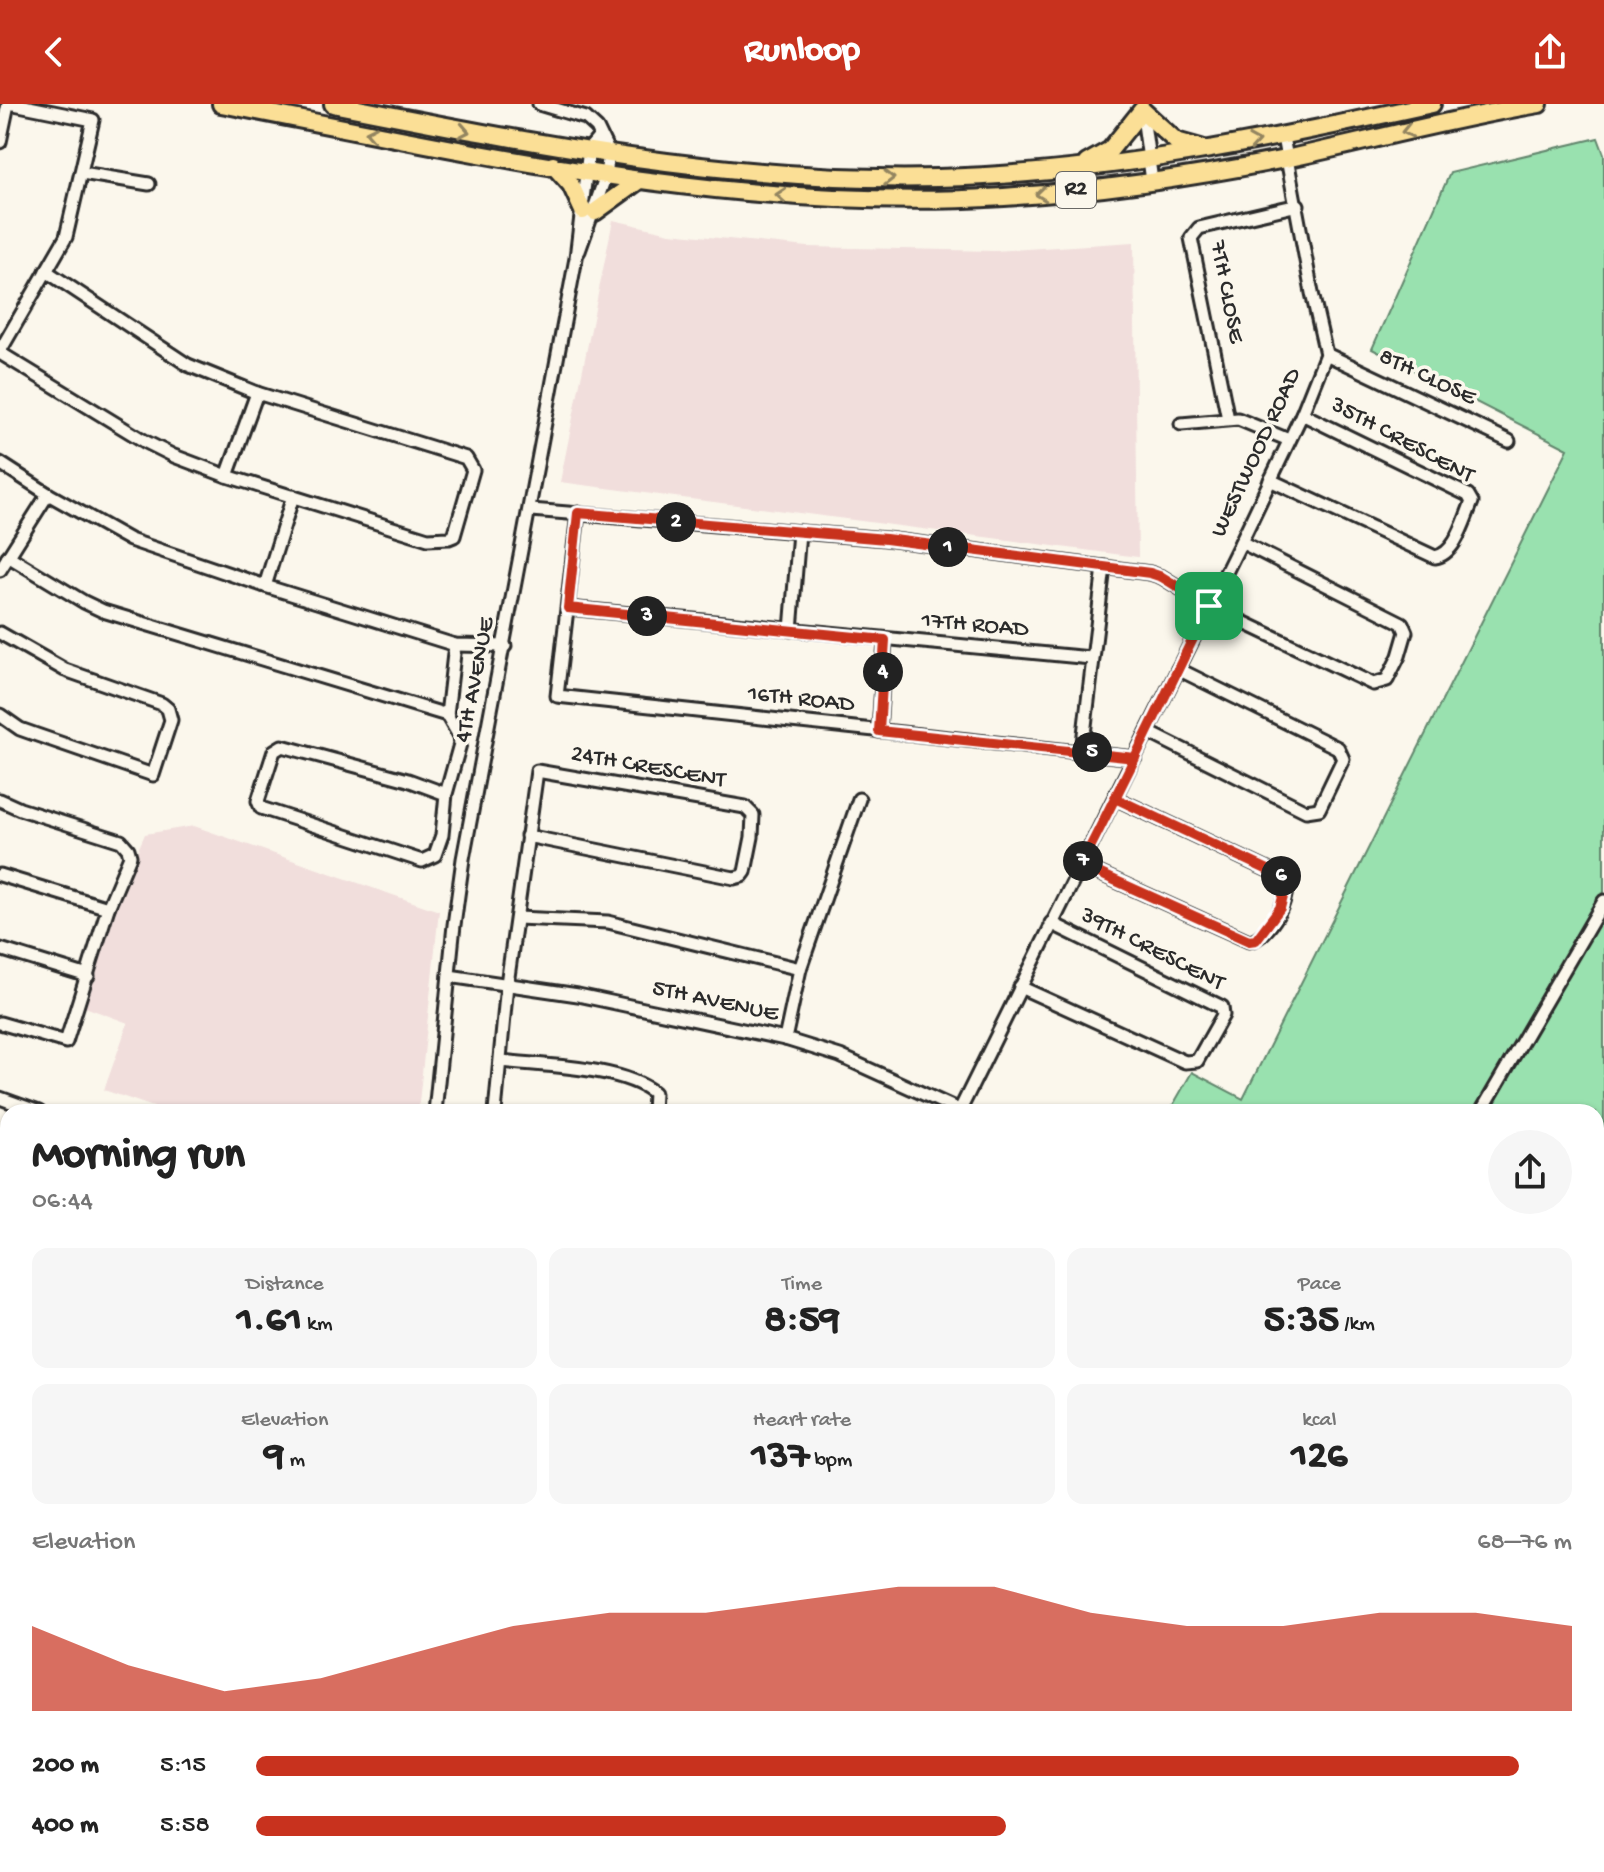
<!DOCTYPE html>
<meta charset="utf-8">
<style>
:root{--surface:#fff;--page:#f6f6f6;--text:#222;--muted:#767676;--accent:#c8321e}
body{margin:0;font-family:"Gochi Hand",sans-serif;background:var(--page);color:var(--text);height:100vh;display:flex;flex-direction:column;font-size:30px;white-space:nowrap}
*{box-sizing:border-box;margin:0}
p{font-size:26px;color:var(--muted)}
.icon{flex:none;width:44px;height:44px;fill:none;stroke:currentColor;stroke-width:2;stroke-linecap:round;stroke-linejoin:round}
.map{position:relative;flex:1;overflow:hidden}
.sheet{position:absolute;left:0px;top:1000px;width:1604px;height:768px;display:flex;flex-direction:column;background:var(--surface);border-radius:24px 24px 0 0;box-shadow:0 2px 6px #0004}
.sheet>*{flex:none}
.pin{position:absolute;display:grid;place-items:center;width:68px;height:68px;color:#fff;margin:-34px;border-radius:16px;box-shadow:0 4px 12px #0006}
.km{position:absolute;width:40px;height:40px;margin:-20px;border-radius:50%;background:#222;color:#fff;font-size:22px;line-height:40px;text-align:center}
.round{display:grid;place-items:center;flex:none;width:84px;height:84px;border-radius:42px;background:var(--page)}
.summary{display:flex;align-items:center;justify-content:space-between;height:136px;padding:0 32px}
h1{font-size:44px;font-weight:800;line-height:60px}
.stats{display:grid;grid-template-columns:repeat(3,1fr);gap:12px;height:136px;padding:8px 32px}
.stats div{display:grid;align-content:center;border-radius:16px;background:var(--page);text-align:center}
.stats b{font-size:40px;font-weight:800}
.stats small{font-size:22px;font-weight:400}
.stats p{font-size:22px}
.chart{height:224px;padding:16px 32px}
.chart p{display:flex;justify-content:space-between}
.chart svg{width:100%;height:144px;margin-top:8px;fill:var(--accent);opacity:.7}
ul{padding:0 32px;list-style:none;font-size:26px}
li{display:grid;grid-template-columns:128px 96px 1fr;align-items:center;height:60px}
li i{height:20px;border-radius:10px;background:var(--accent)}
header{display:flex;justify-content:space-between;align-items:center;height:104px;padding:0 32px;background:var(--accent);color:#fff;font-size:36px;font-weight:800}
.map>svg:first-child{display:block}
.built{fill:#f1dedc}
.green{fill:#99e1af;stroke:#62866d;stroke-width:2}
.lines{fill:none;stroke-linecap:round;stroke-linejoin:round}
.minor-casing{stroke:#2b2b2b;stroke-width:17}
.highway-casing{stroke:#2b2b2b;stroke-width:22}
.minor{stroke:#fbf7ec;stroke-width:11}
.highway{stroke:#fbdf96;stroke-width:16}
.oneway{stroke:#938560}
.route-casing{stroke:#fff;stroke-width:16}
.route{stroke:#c8321e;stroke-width:10}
.labels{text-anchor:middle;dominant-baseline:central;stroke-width:7;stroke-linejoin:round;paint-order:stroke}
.shield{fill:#fbf7ec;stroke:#696865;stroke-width:2}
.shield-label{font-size:22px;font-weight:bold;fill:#2b2b2b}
.street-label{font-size:24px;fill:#2b2b2b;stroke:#fbf7ec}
</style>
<header><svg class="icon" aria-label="back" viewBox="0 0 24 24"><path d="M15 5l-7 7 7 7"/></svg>Runloop<svg class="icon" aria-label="share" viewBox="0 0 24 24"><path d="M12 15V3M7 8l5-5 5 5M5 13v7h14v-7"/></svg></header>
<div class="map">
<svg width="1604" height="1768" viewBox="0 0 1604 1768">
<rect width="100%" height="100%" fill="#fbf7ec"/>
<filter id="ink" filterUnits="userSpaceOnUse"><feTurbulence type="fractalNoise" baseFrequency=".0125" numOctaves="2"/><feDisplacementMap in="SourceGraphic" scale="16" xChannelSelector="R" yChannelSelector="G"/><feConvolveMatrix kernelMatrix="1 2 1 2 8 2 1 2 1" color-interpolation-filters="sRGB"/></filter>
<g filter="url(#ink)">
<g class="built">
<polygon points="613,116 670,129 808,143 994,147 1134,138 1138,453 560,378"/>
<polygon points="194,722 439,807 418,1008 168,1008 104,986 128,919 82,902 120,786 145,730"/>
</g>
<polygon class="green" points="1598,34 1604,50 1604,1768 1103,1768 1100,1760 1596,1760 1596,1008 1169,1008 1192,968 1243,995 1568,345 1372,245 1450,69"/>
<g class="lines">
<g class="minor-casing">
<g id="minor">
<polyline points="539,0 586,14 597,24 609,49 606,71 579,147"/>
<polyline points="1142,5 1152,77"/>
<polyline points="0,38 8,0"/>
<polyline points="82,69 149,80"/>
<polyline points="0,247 66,133 93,16 14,0"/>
<polyline points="0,249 146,338 174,352 227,372 428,435 449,434 454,432 473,366 466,354 257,289 188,261 46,167"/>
<polyline points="1326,250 1509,337"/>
<polyline points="1228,315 1191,134 1199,124 1298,101"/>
<polyline points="1181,320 1238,315 1289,336"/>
<polyline points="0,359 48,390 130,436 265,482 455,541 505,542"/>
<polyline points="227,372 257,289"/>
<path d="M1270,376L1435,453C1456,450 1464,416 1472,398L1468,391L1302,310"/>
<polyline points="531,406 886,435 1150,469 1162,473 1209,502 1373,580 1387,576 1399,552 1406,528 1402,519 1241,438"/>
<polyline points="578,409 557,592 1135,654"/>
<polyline points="8,452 84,498 103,507 447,611 455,541"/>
<polyline points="0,466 48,390"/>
<polyline points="265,482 293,392"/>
<polyline points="568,504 1091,554"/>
<polyline points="791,526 799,428"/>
<polyline points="0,529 65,566 162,600 168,605 171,616 153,671 37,631 20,625 0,611"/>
<polyline points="879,627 885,536"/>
<polyline points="1148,628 1306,707 1319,705 1343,655 1338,644 1178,565"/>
<polyline points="1082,647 1104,463"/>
<polyline points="446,690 442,731 435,751 422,757 261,704 258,697 274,647 282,642 408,676 446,690 460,640 459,632 447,611"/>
<polyline points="0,696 20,705 121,737 128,745 130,752 108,804 66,938 0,919"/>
<path d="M1081,761L1249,837C1268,835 1295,790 1283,773L1115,694"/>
<polyline points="0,771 108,804"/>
<polyline points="517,814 608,818 800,865 859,695"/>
<polyline points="0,845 88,872"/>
<polyline points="449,872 578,891 785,935 840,952 959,1006"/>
<polyline points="1020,883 1185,958 1197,957 1223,911 1222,903 1051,819"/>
<polyline points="785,935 800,865"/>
<path d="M501,957C542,962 622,962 654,989L653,1008"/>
<polyline points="0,994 39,1008"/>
<polyline points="435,1008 454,821 463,755 576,154 589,45 600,32"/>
<polyline points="495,1008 507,880 537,667 745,703 753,711 752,733 745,768 742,772 734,774 527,732"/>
<polyline points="959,1008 1241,438 1302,310 1326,250 1312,189 1283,33"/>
<polyline points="1481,1008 1604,797"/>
<polyline points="0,1067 8,1070"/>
<polyline points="0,1366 8,1366"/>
<polyline points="0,1583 8,1580"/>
<polyline points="0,1685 8,1691 3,1768"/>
<polyline points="761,1760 763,1768"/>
<polyline points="74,1768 74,1760"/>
<polyline points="146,1768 147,1760"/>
<polyline points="213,1768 213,1760"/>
<polyline points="283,1768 283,1760"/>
<polyline points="358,1768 359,1760"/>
<polyline points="383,1768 384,1760"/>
<polyline points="438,1768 438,1760"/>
</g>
</g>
<g class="highway-casing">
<g id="highway">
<path d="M221,0C479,50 740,110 1004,93C1099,87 1196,73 1290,54C1373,36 1455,14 1539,0"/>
<path d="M333,0C531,39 734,79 937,74C1105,70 1269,36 1432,0"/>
<polyline points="1087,59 1110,46 1142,6 1176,37 1201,44"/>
<polyline points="553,61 571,81 583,107"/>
<polyline points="595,108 638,77"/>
</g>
</g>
<use href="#minor" class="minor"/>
<use href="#highway" class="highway"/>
</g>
<defs><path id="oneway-chevron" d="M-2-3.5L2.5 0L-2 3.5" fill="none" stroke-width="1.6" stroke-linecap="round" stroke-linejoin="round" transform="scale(2)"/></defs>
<g class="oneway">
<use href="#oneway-chevron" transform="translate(464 27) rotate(11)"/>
<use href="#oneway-chevron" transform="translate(1407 27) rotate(167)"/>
<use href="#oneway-chevron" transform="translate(371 29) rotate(-169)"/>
<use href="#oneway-chevron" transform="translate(1254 38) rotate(-9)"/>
<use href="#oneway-chevron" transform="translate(889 74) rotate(1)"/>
<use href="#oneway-chevron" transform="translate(1041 90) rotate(174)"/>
<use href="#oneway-chevron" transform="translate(781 91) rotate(-176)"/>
</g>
</g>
<g class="lines" filter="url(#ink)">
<g class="route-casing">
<path id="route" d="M1209,502L1162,473L1150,469L886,435L578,409L568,504L885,536L879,627L1135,654L1115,694L1283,773L1287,778L1280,804L1256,836L1249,837L1081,761C1125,676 1166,589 1209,502"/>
</g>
<use href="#route" class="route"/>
</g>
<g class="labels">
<rect class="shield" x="1056" y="68" width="40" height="36" rx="6"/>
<g class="shield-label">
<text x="1076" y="86">R2</text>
</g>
<g class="street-label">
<text transform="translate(1226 188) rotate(79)">7TH CLOSE</text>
<text transform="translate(1427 274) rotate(25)">8TH CLOSE</text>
<text transform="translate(1402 337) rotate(28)">35TH CRESCENT</text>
<text transform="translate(1257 349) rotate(-65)">WESTWOOD ROAD</text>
<text transform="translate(975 522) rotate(5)">17TH ROAD</text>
<text transform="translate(476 576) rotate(-79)">4TH AVENUE</text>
<text transform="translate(801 596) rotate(6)">16TH ROAD</text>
<text transform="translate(648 664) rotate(10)">24TH CRESCENT</text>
<text transform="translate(1152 846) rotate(27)">39TH CRESCENT</text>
<text transform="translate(715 898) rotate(12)">5TH AVENUE</text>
</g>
</g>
</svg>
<div class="pin" style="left:1209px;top:502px;background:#1e9e55"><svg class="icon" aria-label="arrive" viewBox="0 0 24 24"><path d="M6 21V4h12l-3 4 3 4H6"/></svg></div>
<b class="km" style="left:948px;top:443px">1</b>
<b class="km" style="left:676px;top:418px">2</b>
<b class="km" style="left:647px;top:512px">3</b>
<b class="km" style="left:883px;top:568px">4</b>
<b class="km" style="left:1092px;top:648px">5</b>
<b class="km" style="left:1281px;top:772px">6</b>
<b class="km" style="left:1083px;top:757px">7</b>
<section class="sheet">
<div class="summary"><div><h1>Morning run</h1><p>06:44</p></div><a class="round"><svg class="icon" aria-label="share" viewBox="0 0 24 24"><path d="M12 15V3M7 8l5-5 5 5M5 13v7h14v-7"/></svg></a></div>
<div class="stats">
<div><p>Distance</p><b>1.61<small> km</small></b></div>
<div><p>Time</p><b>8:59</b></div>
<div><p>Pace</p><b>5:35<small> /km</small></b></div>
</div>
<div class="stats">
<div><p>Elevation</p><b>9<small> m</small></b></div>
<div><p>Heart rate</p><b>137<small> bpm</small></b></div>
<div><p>kcal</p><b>126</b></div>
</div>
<div class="chart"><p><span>Elevation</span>68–76 m</p>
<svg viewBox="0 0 160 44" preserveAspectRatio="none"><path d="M0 44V18L10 30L20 38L30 34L40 26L50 18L60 14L70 14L80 10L90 6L100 6L110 14L120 18L130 18L140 14L150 14L160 18V44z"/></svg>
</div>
<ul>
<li><b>200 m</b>5:15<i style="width:96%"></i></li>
<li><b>400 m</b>5:58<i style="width:57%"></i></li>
</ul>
</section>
</div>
